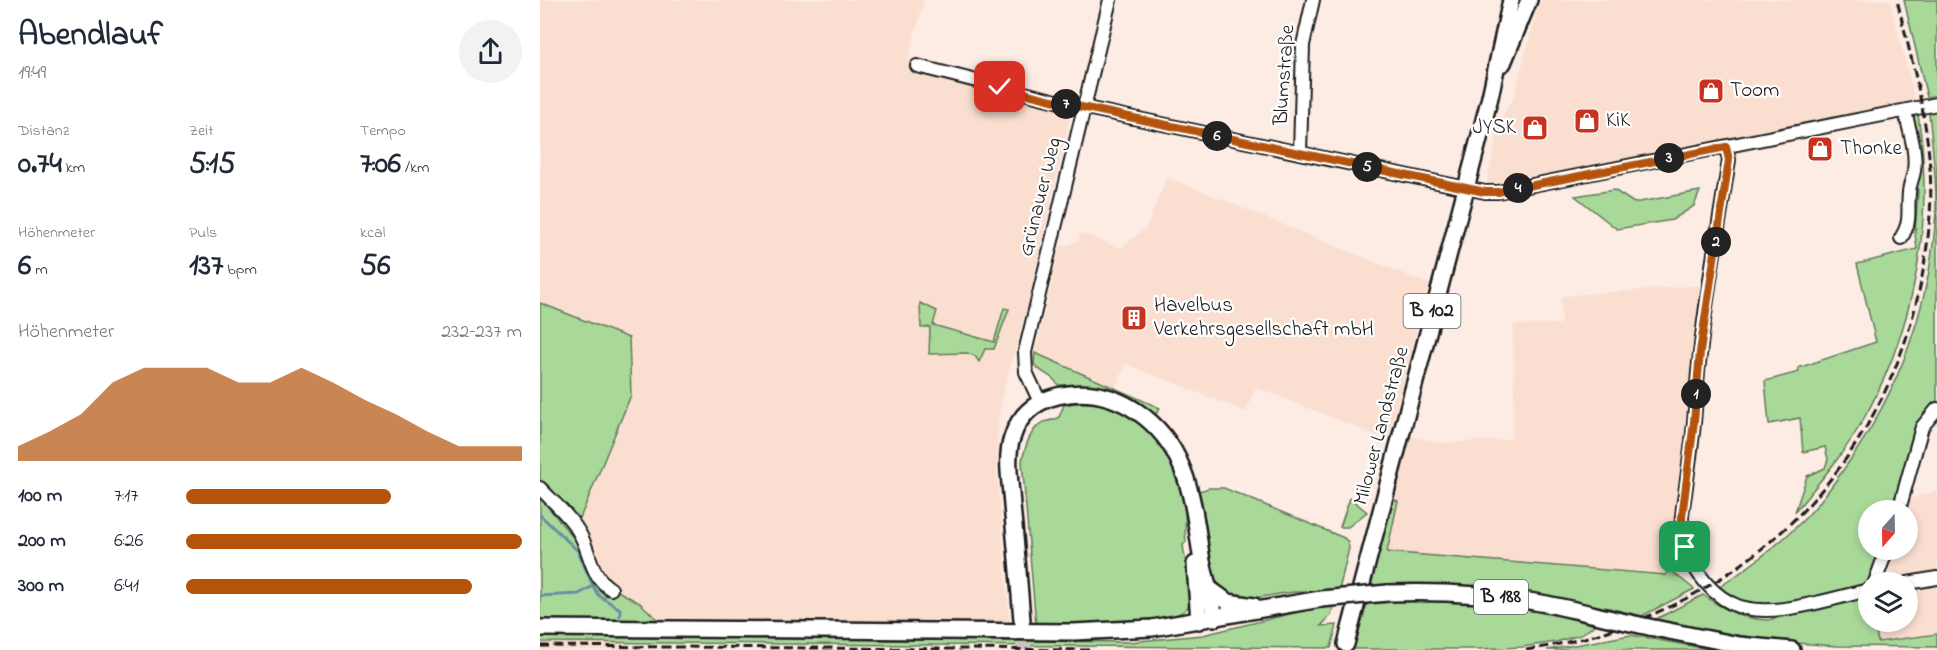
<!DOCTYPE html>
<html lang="de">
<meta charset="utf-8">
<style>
:root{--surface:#fff;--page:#f2f2f3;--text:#1f2937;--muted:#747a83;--accent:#b45309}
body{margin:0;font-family:"Indie Flower",sans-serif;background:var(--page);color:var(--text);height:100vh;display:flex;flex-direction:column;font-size:22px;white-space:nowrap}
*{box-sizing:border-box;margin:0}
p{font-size:20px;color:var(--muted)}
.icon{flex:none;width:33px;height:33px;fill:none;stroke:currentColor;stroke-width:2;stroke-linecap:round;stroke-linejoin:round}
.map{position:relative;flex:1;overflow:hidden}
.drawer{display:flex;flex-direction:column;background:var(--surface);width:540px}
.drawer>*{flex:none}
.needle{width:39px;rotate:200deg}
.controls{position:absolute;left:1318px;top:500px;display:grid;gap:12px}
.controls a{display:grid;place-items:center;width:60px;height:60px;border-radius:50%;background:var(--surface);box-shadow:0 3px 9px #0003;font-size:30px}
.pin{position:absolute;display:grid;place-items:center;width:51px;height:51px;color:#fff;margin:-26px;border-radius:12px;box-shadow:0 3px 9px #0006}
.km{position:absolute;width:30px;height:30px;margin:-15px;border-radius:50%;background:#222;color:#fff;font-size:16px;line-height:30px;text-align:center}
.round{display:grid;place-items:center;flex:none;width:63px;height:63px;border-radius:32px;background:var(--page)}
.summary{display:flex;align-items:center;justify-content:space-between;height:102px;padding:0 18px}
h1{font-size:33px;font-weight:700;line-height:45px}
.stats{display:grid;grid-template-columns:repeat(3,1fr);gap:9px;height:102px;padding:6px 18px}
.stats div{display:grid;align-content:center}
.stats b{font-size:30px;font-weight:700}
.stats small{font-size:16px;font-weight:400}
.stats p{font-size:16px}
.chart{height:168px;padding:12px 18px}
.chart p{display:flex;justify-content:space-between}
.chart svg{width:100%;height:108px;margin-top:6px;fill:var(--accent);opacity:.7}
ul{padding:0 18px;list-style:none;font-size:20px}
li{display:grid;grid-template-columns:96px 72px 1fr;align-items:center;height:45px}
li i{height:15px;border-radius:8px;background:var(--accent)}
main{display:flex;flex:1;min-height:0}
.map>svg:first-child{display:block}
.built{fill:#fadfd1}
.green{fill:#a9d999;stroke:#627a5a;stroke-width:1.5}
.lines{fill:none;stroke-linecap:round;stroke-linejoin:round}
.stream{stroke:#688ea3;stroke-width:3}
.major-tunnel{stroke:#cfc2bc;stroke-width:15;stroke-dasharray:15 8;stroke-linecap:butt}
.minor-casing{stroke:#1c1c1c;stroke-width:16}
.major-casing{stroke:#1c1c1c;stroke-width:20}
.minor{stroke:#fff;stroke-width:12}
.major{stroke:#fff;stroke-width:15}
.rail{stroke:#1c1c1c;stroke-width:3;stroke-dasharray:9 4.5;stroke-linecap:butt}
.major-bridge-casing{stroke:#1c1c1c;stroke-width:20;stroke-linecap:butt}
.major-bridge{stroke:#fff;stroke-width:15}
.route-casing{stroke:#fff;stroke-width:12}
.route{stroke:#b45309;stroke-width:8}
.labels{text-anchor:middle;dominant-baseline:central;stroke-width:4.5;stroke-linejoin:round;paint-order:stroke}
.shield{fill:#fff;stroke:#606060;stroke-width:1.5}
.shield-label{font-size:20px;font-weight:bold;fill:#1c1c1c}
.street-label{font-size:21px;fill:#1c1c1c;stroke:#fff}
.poi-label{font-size:21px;fill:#1c1c1c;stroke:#fff;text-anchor:start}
</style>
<main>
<section class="drawer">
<div class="summary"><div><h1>Abendlauf</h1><p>19:49</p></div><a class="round"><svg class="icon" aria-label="share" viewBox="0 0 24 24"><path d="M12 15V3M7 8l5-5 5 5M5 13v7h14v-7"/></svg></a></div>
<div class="stats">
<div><p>Distanz</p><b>0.74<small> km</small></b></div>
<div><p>Zeit</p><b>5:15</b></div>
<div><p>Tempo</p><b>7:06<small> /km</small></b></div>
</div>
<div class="stats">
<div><p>Höhenmeter</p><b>6<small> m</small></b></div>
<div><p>Puls</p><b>137<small> bpm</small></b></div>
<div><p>kcal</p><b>56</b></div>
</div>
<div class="chart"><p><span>Höhenmeter</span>232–237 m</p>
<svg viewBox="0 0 160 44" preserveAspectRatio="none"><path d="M0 44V38L10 32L20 25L30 12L40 6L50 6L60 6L70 12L80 12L90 6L100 12L110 19L120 25L130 32L140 38L150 38L160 38V44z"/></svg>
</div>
<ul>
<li><b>100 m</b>7:17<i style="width:61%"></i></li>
<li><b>200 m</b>6:26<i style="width:100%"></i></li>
<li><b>300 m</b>6:41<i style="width:85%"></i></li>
</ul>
</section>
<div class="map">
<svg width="1397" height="650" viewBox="0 0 1397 650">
<rect width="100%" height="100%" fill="#fcece4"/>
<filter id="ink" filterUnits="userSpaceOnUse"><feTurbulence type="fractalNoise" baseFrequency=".0167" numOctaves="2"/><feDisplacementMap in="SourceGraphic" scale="12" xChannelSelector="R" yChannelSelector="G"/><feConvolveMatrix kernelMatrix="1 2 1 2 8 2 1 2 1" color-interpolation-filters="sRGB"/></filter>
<g filter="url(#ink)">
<g class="built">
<polygon points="0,0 384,0 368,60 377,63 375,72 531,113 487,308 463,392 458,424 457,474 470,625 120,622 100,603 71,587 40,518 91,395 89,338 0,303"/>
<polygon points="1000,0 1350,0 1375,100 972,185 958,187 946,186 961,118 973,99"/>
<polygon points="627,177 889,284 849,434 840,437 716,387 706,412 586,364 575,389 495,353 520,247 538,241 541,233 580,248 606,228"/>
<polygon points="1164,285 1145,444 1127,575 847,552 858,501 852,499 869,436 901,443 971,439 974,397 973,325 1021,324 1021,296"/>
<polygon points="1397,490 1397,634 1338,642 1334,621 1368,621 1368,582 1349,582 1348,569 1355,549 1368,549 1368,510 1365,510 1367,500"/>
<polygon points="0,642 84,643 81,650 0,650"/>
</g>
<g class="green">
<polygon points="1364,0 1397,0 1397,95 1387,97"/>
<path d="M1397,111V405L1355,510H1329V549H1343L1333,576L1325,584C1298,590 1241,609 1216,605C1202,603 1190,596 1178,588C1211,566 1243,542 1270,513C1283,499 1295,482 1306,466C1359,392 1391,304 1396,212C1397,179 1392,145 1389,112Z"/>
<path d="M1378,114C1380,130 1383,145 1383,160C1389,249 1367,343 1323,420C1304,454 1279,482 1255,512L1267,476L1285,468L1288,459L1285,447L1263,452L1260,418L1229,424L1225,381L1259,372L1258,368L1336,342L1317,264L1377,249L1375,234L1378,190L1375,189L1373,121L1374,115Z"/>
<polygon points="1074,190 1094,203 1160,191 1154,206 1132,220 1077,229 1035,196"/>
<polygon points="0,303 89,338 91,395 40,518 25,508 0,482"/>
<polygon points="380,303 397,311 393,325 454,342 464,308 469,309 454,349 445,349 439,362 435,356 427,353 389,354 390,327 381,328"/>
<path d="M495,353L620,408L614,417C579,398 559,382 518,385C512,374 501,374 494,364Z"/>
<path d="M535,403C544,403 553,402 562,404C604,412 633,452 643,491C647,507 644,525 646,542L643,545L646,565L651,569C652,582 655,598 646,609C629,627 524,625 496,625L482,461C485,448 490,428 504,422C509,421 514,420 519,417L524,405Z"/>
<path d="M669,488H684L804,538L808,542L809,548L799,590C785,592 771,591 757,592C721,594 687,613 670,568L658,494L659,491Z"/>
<polygon points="0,497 35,540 53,582 65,596 71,594 76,590 100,603 120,622 0,621"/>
<polygon points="810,498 827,512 808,527 800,527"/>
<path d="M852,499L858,501L847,552L1126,575L1129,564L1135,574L1154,589L1102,616L1065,607L1063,608C1011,598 960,587 907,586C880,585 854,587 828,588Z"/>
<path d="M1163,595C1184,610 1202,619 1228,620L1329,598V621H1334L1338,642L1397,634V647L1297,646L1242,642L1142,627V625L1116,619Z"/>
<path d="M875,599C937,599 995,609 1055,625L1040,635L1016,642L982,647L938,649H813L828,601Z"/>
<polygon points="794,605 791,615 781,626 797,625 791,648 0,642 0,637 84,637 589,642 663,635 779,607"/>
<polygon points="1091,635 1173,650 1007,650"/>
</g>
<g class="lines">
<g class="stream">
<polyline points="0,515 38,551 53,586"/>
<polyline points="0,596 39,594 53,586 58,595 80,609 80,616"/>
</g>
<polyline class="major-tunnel" points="482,620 484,650"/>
<g class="minor-casing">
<g id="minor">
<polyline points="377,66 532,105 945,192 958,192 1397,104"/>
<path d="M1186,147L1189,160C1179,225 1167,289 1160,354C1157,377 1156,399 1154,422C1152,446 1148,470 1145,494C1143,507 1140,522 1142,535C1147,562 1167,591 1191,603C1226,622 1292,598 1329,590"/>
<polyline points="760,153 763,45 773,0"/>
<path d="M1361,238C1372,221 1367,212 1369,193C1369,186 1373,178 1374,171C1377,151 1369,130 1365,111"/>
<polyline points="500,402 486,372 485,352 570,0"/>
<path d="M0,488C14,503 32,518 41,536C51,555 51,577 71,589"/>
<polyline points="1359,510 1382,427 1397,409"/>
<polyline points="1335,582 1347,549"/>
<polyline points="1368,583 1397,578"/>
</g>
</g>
<g class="major-casing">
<g id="major">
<polyline points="963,63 989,0"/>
<polyline points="655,564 659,621"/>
<polyline points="670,589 688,602 714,606"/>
<path d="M848,593C897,591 946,594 995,602C1021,606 1047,613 1072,619"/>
<path d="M482,620C479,582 476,544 472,506C471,485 465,459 472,438C480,411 501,397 529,394C578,388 624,422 642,468C654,497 657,530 662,561C666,580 672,599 675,618"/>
<polyline points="1109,627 1199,645 1252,650"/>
<polyline points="0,628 534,632 612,628 781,599"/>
<polyline points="806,644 950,97 971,0"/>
</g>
</g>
<use href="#minor" class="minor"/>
<use href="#major" class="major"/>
<g class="rail">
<polyline points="0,646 553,650"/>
<path d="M986,650C1214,616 1374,445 1390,215C1395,141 1374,70 1357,0"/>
</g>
<g class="major-bridge-casing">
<g id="major-bridge">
<polyline points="781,599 848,593"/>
<polyline points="1072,619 1109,627"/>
</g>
</g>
<use href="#major-bridge" class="major-bridge"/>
</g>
</g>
<g class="lines" filter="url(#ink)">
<g class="route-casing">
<polyline id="route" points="460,87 532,105 945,192 958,192 1186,147 1189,160 1160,352 1154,422 1142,517 1142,533 1145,547"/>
</g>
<use href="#route" class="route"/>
</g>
<defs>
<g id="shop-square" transform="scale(1.35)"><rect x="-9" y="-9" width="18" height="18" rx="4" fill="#c8321e" stroke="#fff"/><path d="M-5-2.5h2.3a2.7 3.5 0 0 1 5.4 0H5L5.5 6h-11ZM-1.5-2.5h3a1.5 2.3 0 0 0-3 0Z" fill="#fff"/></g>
<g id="building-square" transform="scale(1.35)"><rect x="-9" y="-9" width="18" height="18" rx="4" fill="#c8321e" stroke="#fff"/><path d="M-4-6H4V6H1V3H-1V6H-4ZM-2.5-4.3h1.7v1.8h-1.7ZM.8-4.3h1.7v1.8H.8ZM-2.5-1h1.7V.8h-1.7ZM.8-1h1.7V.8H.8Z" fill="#fff"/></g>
</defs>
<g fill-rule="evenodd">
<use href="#shop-square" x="1171" y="91"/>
<use href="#shop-square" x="1047" y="121"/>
<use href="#shop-square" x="995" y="128"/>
<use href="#shop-square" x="1280" y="149"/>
<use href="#building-square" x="594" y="318"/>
</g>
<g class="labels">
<g class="shield">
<rect x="863.5" y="294" width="57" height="34" rx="4.5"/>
<rect x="934" y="580" width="54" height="34" rx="4.5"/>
</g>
<g class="shield-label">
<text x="892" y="311">B 102</text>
<text x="961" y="597">B 188</text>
</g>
<g class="street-label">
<text transform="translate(745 75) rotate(-86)">Blumstraße</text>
<text transform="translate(501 197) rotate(-76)">Grünauer Weg</text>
<text transform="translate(842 426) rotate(-75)">Milower Landstraße</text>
</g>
<g class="poi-label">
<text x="1190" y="91">Toom</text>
<text x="1066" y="121">KiK</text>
<text x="976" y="128" text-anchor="end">JYSK</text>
<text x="1300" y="149">Thonke</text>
<text x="614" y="306">Havelbus<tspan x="614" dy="24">Verkehrsgesellschaft mbH</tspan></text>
</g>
</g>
</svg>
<div class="controls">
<a><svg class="needle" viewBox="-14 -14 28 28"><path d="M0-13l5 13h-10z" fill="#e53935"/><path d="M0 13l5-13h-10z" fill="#747a83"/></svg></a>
<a><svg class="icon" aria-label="layers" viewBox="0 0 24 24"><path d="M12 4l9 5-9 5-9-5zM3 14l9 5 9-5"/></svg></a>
</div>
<div class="pin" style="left:1145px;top:547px;background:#1e9e55"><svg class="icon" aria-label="arrive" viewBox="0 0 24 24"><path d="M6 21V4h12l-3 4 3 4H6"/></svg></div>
<div class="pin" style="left:460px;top:87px;background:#d93025"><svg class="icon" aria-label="check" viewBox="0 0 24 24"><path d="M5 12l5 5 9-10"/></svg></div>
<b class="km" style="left:1156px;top:394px">1</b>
<b class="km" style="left:1176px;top:242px">2</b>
<b class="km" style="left:1129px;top:158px">3</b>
<b class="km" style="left:978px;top:188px">4</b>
<b class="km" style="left:827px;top:167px">5</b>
<b class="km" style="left:677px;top:136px">6</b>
<b class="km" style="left:526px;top:104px">7</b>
</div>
</main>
